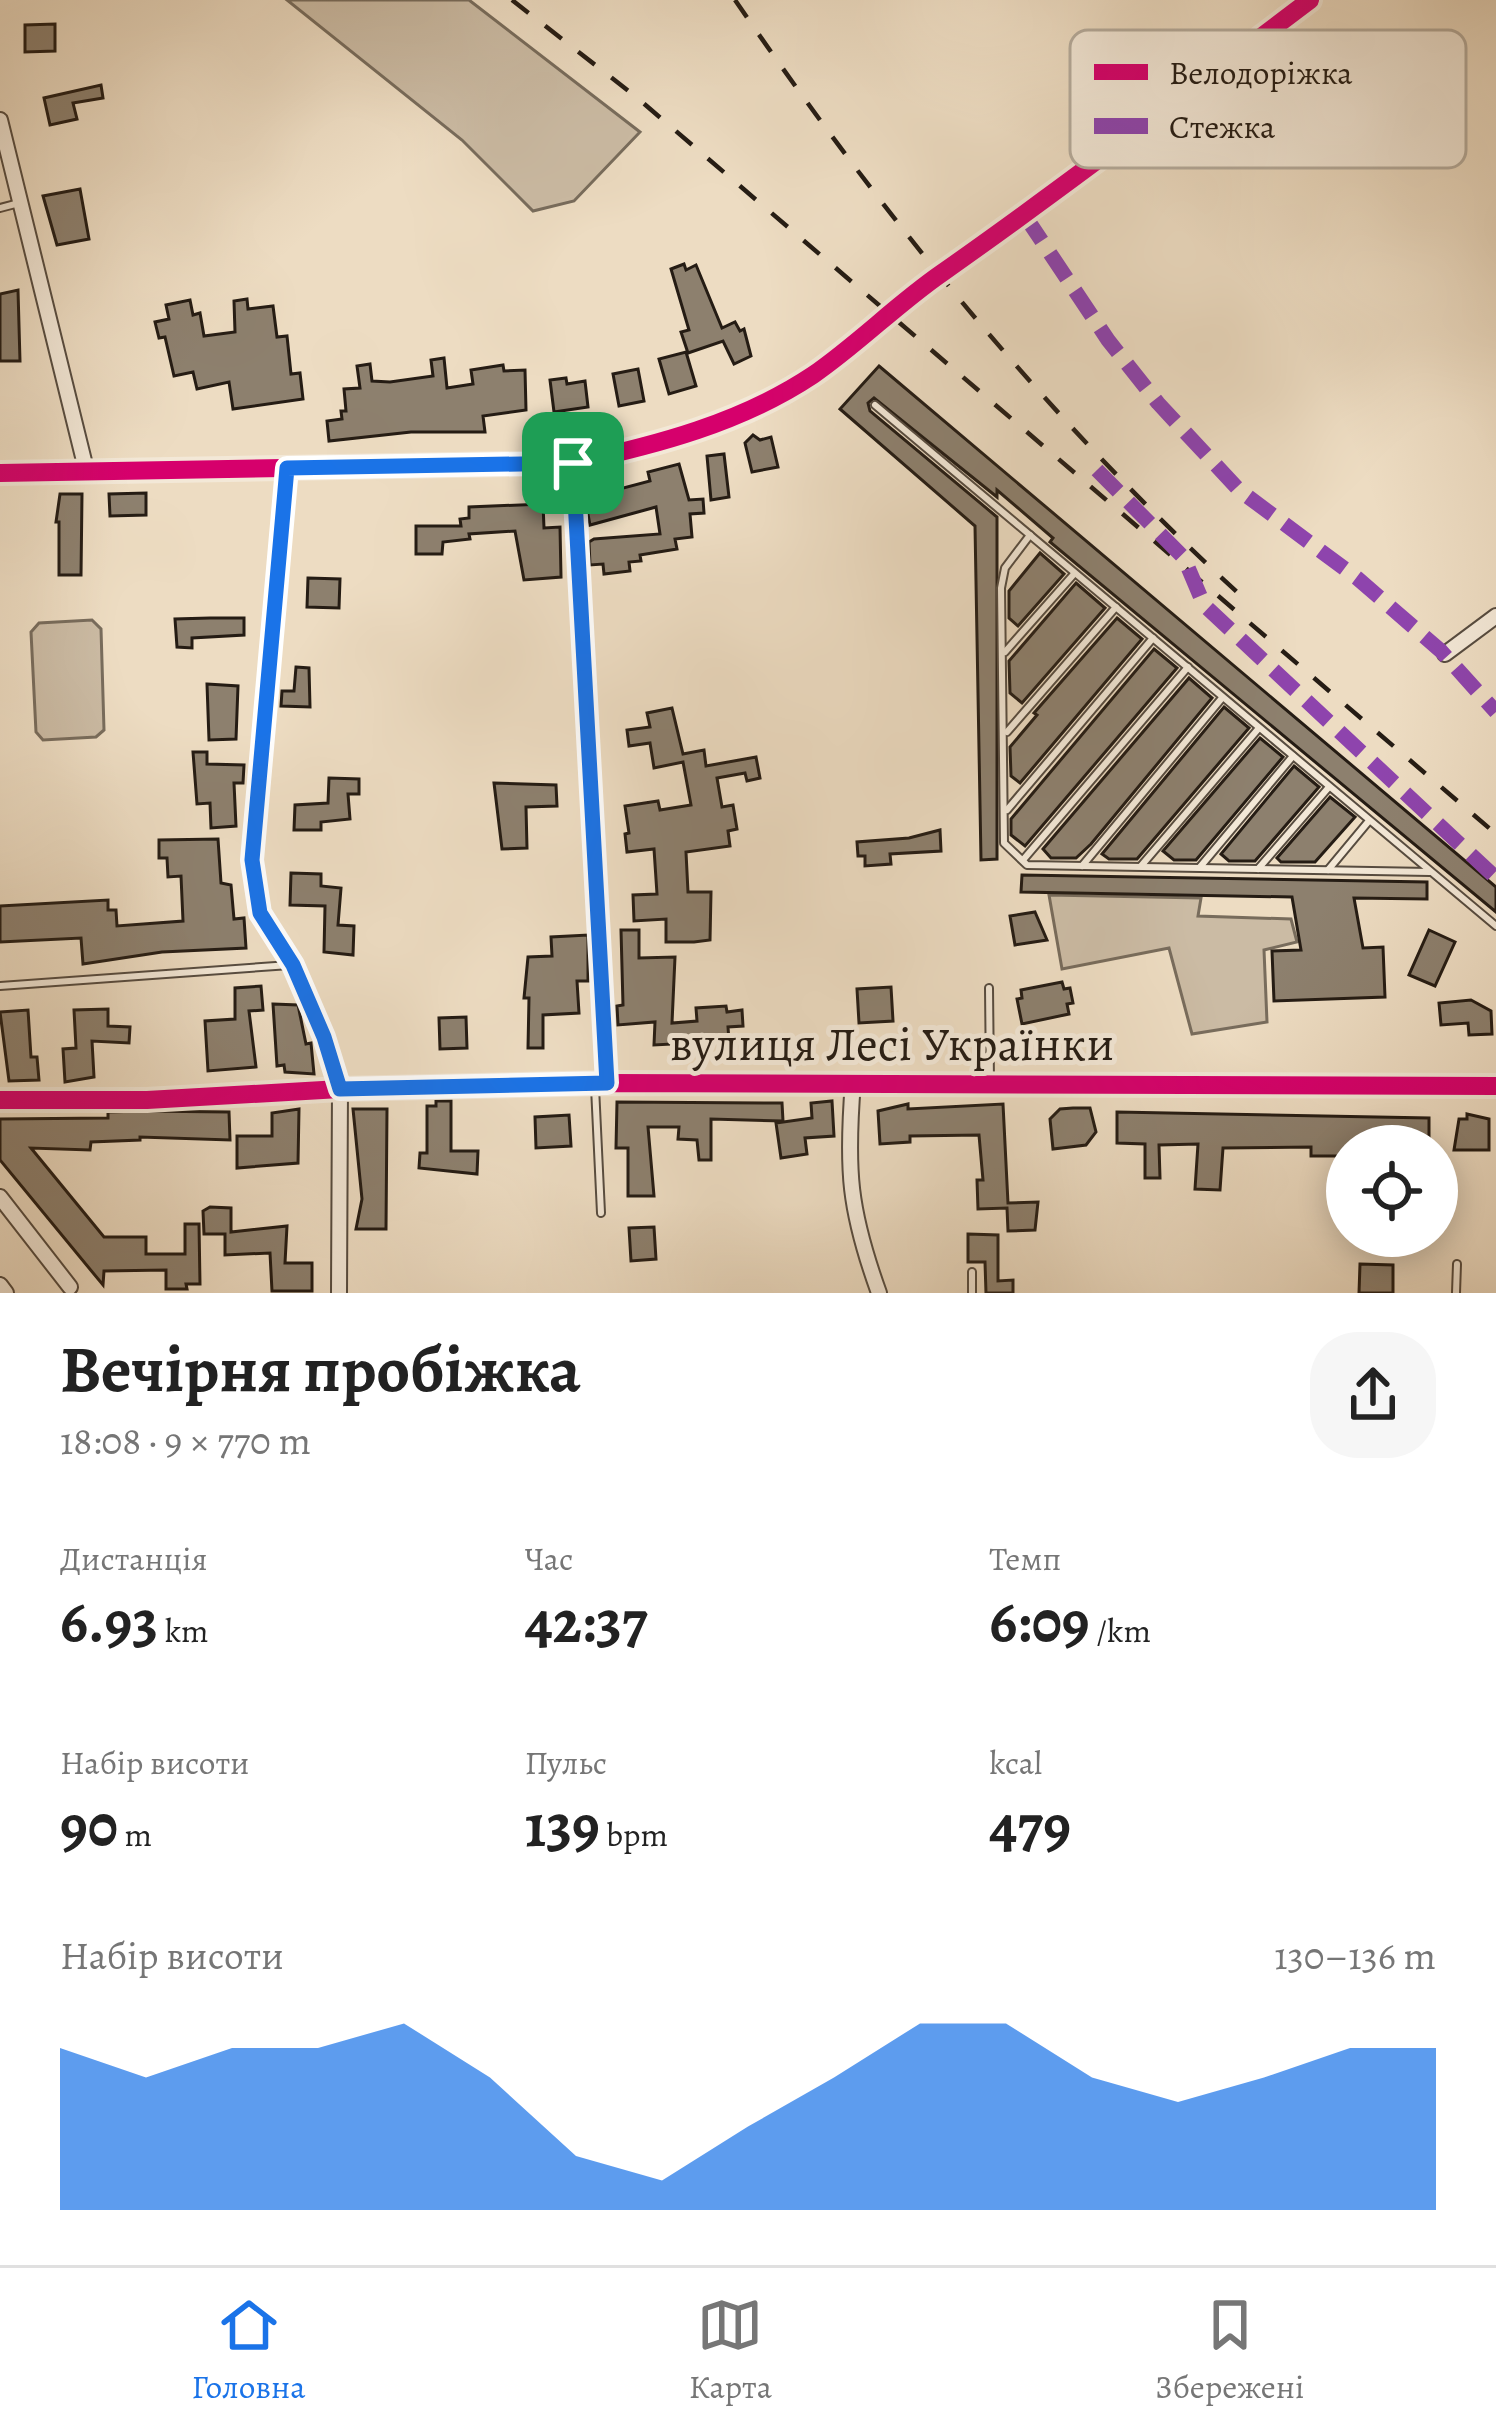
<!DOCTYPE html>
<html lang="uk">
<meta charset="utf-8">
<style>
:root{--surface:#fff;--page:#f6f6f6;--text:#222;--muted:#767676;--line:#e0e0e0;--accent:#1a73e8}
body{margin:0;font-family:Alegreya,serif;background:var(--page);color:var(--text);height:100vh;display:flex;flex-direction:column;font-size:45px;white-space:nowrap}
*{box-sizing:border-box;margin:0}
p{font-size:39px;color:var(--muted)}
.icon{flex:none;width:66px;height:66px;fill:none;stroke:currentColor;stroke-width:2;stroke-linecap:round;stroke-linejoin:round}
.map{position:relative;height:1293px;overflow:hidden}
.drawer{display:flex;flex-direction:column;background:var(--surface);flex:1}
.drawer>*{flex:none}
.buttons{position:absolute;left:1326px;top:1125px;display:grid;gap:24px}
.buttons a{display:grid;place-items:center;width:132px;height:132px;border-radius:50%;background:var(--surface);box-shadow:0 6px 30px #0003;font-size:60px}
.pin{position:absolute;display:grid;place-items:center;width:102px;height:102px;color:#fff;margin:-51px;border-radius:24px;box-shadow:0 6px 18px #0006}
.round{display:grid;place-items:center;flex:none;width:126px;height:126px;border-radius:48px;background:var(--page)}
.head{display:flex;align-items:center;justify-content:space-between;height:204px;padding:0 60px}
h1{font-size:66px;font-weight:600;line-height:90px}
.stats{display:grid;grid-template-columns:repeat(3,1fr);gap:18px;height:204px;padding:12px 60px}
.stats div{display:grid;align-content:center}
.stats b{font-size:60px;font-weight:600}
.stats small{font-size:33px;font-weight:400}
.stats p{font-size:33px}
.chart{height:336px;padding:24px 60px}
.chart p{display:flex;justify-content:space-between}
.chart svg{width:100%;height:216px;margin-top:12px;fill:var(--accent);opacity:.7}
.dock{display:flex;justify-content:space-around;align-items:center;height:168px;border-top:3px solid var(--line);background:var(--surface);font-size:33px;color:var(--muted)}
.dock a{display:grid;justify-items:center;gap:6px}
.dock .selected{color:var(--accent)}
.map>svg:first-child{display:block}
.green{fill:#cbbba4;stroke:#786c5c;stroke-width:3}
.building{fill:#8d806e;stroke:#251c14;stroke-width:3}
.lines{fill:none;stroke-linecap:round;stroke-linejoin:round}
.service-casing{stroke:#574c40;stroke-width:10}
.minor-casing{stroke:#574c40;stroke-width:18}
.tertiary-casing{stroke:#574c40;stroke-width:21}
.service{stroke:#f3e8d7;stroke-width:6}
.minor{stroke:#f3e8d7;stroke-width:14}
.tertiary{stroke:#f3e8d7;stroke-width:16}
.rail{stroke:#251c14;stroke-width:4.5;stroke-dasharray:21 21;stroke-linecap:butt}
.quiet{stroke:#8e44ad;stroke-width:15;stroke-dasharray:30 15;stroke-linecap:butt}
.cycleway-casing{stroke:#f3e8d7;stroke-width:26}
.cycleway{stroke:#d6006c;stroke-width:18}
.route-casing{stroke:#fff;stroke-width:24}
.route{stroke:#1a73e8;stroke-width:15}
.labels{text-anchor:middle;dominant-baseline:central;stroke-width:10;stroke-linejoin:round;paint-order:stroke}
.street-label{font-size:48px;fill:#251c14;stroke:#f3e8d7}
.key{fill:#f3e8d7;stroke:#b5ab9c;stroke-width:3}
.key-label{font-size:33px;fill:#251c14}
</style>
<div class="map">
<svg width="1496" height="1293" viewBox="0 0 1496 1293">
<rect width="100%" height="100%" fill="#eddcc2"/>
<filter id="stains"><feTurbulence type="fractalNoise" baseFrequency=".00167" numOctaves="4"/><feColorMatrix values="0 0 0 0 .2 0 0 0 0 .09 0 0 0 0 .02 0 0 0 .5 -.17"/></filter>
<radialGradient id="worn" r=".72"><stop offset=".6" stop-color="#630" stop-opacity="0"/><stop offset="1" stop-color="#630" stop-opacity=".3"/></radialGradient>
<g class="green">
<polygon points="287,0 469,0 640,132 574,201 533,211 462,140"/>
<polygon points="92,620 101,629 104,730 96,737 43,740 36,732 31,632 39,623"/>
<polygon points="1049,895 1201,898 1198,916 1291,919 1297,942 1264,950 1267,1022 1192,1034 1169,948 1062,969"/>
</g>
<g class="building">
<polygon points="55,24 55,51 25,52 25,25"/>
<polygon points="101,85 103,98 73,103 77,119 50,125 44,98"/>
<polygon points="80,189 89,239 57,245 43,196"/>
<polygon points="684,264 686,270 696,265 722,328 735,322 740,331 744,329 751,356 734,364 723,341 688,353 681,332 689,330 671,269"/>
<polygon points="18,290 20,361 0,361 0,294"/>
<polygon points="247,299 248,309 273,306 277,337 287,336 291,374 300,373 303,399 233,409 229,382 197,389 193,372 174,376 165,337 159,338 155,322 169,319 166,305 190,300 193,315 200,313 204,336 235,332 234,301"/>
<polygon points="686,352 696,386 669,394 659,359"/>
<polygon points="444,358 447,388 473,384 471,370 503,365 504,371 525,370 526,410 483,416 485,432 411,432 329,441 327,421 342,419 341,411 346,411 344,389 360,388 357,366 370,364 372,381 390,382 433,376 431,360"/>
<polygon points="879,366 1496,887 1496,912 1050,542 1053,538 997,490 997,497 874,398 868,403 870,411 997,517 997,859 981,860 975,526 840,409"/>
<polygon points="638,369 644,401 619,406 613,374"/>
<polygon points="566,378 567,384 585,381 588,407 554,412 550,380"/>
<polygon points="753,435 760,440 771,437 778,467 752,472 745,443"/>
<polygon points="724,454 729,497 711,500 707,456"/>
<polygon points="679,464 689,500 703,499 704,513 690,514 692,537 675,539 677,549 640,555 641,561 629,562 630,571 604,574 603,564 590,565 589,542 594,539 660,534 656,507 590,525 587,509 610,502 608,492 650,481 648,472"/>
<polygon points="146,493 146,515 110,516 109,494"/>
<polygon points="60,494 82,494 81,575 59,575 59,522 56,522"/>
<polygon points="543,504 544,528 560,527 561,577 524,580 515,531 469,534 470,539 443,542 442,554 416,554 416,526 461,526 460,519 469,518 469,507"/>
<polygon points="1040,553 1064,574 1018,626 1009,618 1009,591"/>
<polygon points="308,578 340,579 339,608 307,607"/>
<polygon points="1076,583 1105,608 1022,703 1010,693 1009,661"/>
<polygon points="210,618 244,618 244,635 192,638 192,648 177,647 175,619"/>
<polygon points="1117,618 1142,639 1020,783 1011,776 1010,747 1037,715 1034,713"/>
<polygon points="1154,649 1177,668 1025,846 1011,835 1011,819"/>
<polygon points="296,667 309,668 310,707 281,706 282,691 294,691"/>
<polygon points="1189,678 1212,698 1091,844 1076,858 1051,858 1043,849"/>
<polygon points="207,684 238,686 236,739 209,740"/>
<polygon points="1224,707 1249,728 1137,859 1109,859 1102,854"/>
<polygon points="672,708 683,754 704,750 706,766 756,757 760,778 747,781 745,773 717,778 722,807 733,805 737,829 728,831 730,846 686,852 688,892 711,892 710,940 694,942 666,942 666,919 634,921 633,895 657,894 654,849 627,852 625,834 629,833 625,806 658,801 660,810 691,805 683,762 654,768 650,743 629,746 627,730 650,727 647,713"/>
<polygon points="1260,738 1283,757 1196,860 1174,860 1163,851"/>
<polygon points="193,752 207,752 207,764 244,765 243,783 234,783 236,826 211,828 210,803 197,804"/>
<polygon points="1294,766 1319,787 1255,861 1229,861 1221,854"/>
<polygon points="329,778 359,779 359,794 348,794 350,819 321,822 321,830 294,830 295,805 328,803"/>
<polygon points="494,783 556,785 557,806 526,807 527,848 502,849"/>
<polygon points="1330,797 1355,817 1315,862 1281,862 1277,858"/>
<polygon points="940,830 941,851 890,854 891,864 865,866 865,856 858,856 857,842 909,838"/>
<polygon points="218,839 221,883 231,885 234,919 244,918 246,948 162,952 83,964 81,938 0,942 0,906 108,900 108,910 116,910 117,926 183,921 181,876 168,877 167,858 159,858 159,840"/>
<polygon points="291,873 321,874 321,886 341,888 338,925 354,926 353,955 324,952 325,906 290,905"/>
<polygon points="1022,875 1427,882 1427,899 1354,898 1363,948 1383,947 1385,997 1274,1001 1272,951 1301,950 1292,897 1021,892"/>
<polygon points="1035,912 1047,940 1015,945 1010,916"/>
<polygon points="621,930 639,930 639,958 675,957 672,1023 697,1021 696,1008 726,1006 727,1012 742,1010 743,1026 728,1027 729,1041 654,1045 655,1022 618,1025 617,1006 623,1005"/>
<polygon points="1429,930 1455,942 1435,986 1409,975"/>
<polygon points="588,935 588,981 577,981 579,1013 543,1015 543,1048 528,1048 529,998 524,998 528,957 552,956 551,937"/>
<polygon points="1062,982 1064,989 1070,988 1073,1003 1067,1004 1069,1014 1022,1024 1017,999 1022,998 1021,990"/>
<polygon points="261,986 263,1010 249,1011 256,1067 208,1071 205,1021 235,1019 235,988"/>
<polygon points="891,987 893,1021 859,1023 857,989"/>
<polygon points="1471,1000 1491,1011 1492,1034 1469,1035 1468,1023 1441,1025 1439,1003"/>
<polygon points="273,1004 298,1005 306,1044 311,1043 314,1074 285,1072 284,1065 277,1066"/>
<polygon points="108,1009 108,1026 130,1027 129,1043 92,1041 94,1077 65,1082 63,1049 76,1048 74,1010"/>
<polygon points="28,1010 31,1057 37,1057 39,1080 9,1081 0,1012"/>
<polygon points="466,1017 467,1048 440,1049 439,1018"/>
<polygon points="436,1101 451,1101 451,1151 478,1151 477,1174 419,1168 420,1153 427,1153 427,1106 436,1106"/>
<polygon points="832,1101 834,1136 805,1138 807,1154 781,1158 776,1123 812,1118 811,1103"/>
<polygon points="617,1102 782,1103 783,1121 711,1119 711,1160 699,1160 697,1140 678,1139 679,1127 648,1127 654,1196 628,1196 628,1148 616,1148"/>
<polygon points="908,1104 908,1109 1003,1104 1008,1203 1038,1202 1035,1230 1008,1231 1007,1208 978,1209 977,1180 983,1180 979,1135 910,1136 910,1142 880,1144 878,1111"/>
<polygon points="1073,1108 1090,1108 1096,1132 1086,1145 1053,1149 1050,1119 1060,1109"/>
<polygon points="299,1109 298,1163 237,1168 237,1136 272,1136 272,1113"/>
<polygon points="353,1109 387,1109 386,1229 356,1229 362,1199"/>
<polygon points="140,1111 229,1112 230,1140 140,1137 140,1140 91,1142 90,1150 31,1148 104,1237 146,1237 146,1254 185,1254 185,1224 199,1224 200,1284 186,1284 187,1289 166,1289 166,1270 104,1271 103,1285 0,1160 0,1119 108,1118 108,1112"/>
<polygon points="1117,1112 1429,1118 1429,1140 1347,1146 1347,1156 1311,1156 1311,1147 1223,1148 1220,1190 1195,1189 1198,1144 1159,1145 1160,1178 1145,1178 1145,1144 1117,1143"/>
<polygon points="1467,1114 1489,1119 1489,1150 1454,1150 1459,1119 1467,1119"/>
<polygon points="569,1115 571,1146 536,1148 535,1117"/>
<polygon points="210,1207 231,1208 231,1232 287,1226 285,1263 312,1263 312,1291 272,1291 270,1253 225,1255 225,1234 204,1234 203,1211"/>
<polygon points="654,1227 656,1259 631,1261 629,1228"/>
<polygon points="968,1234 998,1235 998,1281 1013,1280 1013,1293 986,1293 985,1262 968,1262"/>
<polygon points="1360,1264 1393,1265 1393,1293 1359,1293"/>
</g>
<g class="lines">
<g class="service-casing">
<g id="service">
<polyline points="0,208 19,203"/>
<polyline points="875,405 1496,926"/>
<polyline points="1030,535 1005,568 1001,588 1004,843 1027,865 1430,872"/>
<polyline points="1005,652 1074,574"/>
<polyline points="1007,732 1116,607"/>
<polyline points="1007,810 1153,638"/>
<polyline points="1023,860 1188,667"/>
<polyline points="1082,866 1222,698"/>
<polyline points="1141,866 1259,728"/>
<polyline points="1200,867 1293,756"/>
<polyline points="1258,869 1329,787"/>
<polyline points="1328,870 1368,822"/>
<polyline points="0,986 290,965"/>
<polyline points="989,988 990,1081"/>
<polyline points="595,1087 601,1213"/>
<polyline points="972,1272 972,1293"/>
<polyline points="1456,1293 1457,1264"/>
</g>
</g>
<g class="minor-casing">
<g id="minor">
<polyline points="0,120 87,473"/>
<polyline points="573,463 607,1083"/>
<polyline points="287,468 252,860 259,913 293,965 324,1037 340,1089 339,1293"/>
<polyline points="1445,654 1496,616"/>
<path d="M853,1082C846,1170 849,1210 879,1293"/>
<polyline points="0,1100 147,1100 340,1089 607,1083 1496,1086"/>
<polyline points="0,1197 70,1287"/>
<polyline points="0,1285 6,1293"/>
</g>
</g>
<g class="tertiary-casing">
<path id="tertiary" d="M0,473L573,463C656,445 741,423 813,375C858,344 897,304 942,273C1067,185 1188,92 1310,0"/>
</g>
<use href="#service" class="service"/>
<use href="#minor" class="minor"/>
<use href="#tertiary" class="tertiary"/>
<g class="rail">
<polyline points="512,0 635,96 1496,834"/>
<path d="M735,0C883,216 1044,415 1237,592"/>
</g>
<g class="quiet">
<polyline points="1025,216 1108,340 1158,403 1239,490 1357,578 1441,651 1496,712"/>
<polyline points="1097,470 1184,558 1204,605 1496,878"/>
</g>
<g class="cycleway-casing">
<g id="cycleway">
<path d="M0,473L573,463C656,445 741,423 813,375C858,344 897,304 942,273C1067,185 1188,92 1310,0"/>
<polyline points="0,1100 147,1100 340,1089 607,1083 1496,1086"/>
</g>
</g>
<use href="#cycleway" class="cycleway"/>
</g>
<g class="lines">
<g class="route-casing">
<polygon id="route" points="573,463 607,1083 340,1089 324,1037 293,965 260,913 252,860 287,468"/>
</g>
<use href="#route" class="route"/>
</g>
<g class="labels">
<g class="street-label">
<text x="892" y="1044">вулиця Лесі Українки</text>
</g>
</g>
<rect x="1070" y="30" width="396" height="138" rx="18" class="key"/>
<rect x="1094" y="64" width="54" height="16" fill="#d6006c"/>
<rect x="1094" y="118" width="54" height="16" fill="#8e44ad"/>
<g class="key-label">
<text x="1169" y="84">Велодоріжка</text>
<text x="1169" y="138">Стежка</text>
</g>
<rect width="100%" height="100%" filter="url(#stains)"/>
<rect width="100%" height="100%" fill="url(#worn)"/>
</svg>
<div class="buttons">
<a><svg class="icon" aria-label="locate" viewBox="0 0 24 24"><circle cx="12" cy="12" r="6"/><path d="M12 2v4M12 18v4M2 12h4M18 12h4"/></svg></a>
</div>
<div class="pin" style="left:573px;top:463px;background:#1e9e55"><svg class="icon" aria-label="arrive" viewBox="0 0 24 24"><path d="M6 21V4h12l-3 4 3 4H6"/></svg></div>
</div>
<section class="drawer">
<div class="head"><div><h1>Вечірня пробіжка</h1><p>18:08 · 9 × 770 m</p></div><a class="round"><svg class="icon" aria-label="share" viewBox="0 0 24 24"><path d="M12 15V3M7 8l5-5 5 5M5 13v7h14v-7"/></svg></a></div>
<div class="stats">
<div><p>Дистанція</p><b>6.93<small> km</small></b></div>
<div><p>Час</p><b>42:37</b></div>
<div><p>Темп</p><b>6:09<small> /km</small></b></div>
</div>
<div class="stats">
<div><p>Набір висоти</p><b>90<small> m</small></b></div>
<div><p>Пульс</p><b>139<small> bpm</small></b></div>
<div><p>kcal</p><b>479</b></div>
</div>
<div class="chart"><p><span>Набір висоти</span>130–136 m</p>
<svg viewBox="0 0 160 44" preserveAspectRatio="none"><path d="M0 44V11L10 17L20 11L30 11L40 6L50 17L60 33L70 38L80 27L90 17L100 6L110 6L120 17L130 22L140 17L150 11L160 11V44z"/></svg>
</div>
</section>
<nav class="dock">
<a class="selected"><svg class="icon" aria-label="home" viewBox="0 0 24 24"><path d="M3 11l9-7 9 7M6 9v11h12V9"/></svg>Головна</a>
<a><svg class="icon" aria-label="map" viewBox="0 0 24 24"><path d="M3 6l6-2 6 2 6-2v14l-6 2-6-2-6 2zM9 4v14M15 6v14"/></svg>Карта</a>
<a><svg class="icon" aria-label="saved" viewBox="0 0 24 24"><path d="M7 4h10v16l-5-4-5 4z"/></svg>Збережені</a>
</nav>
